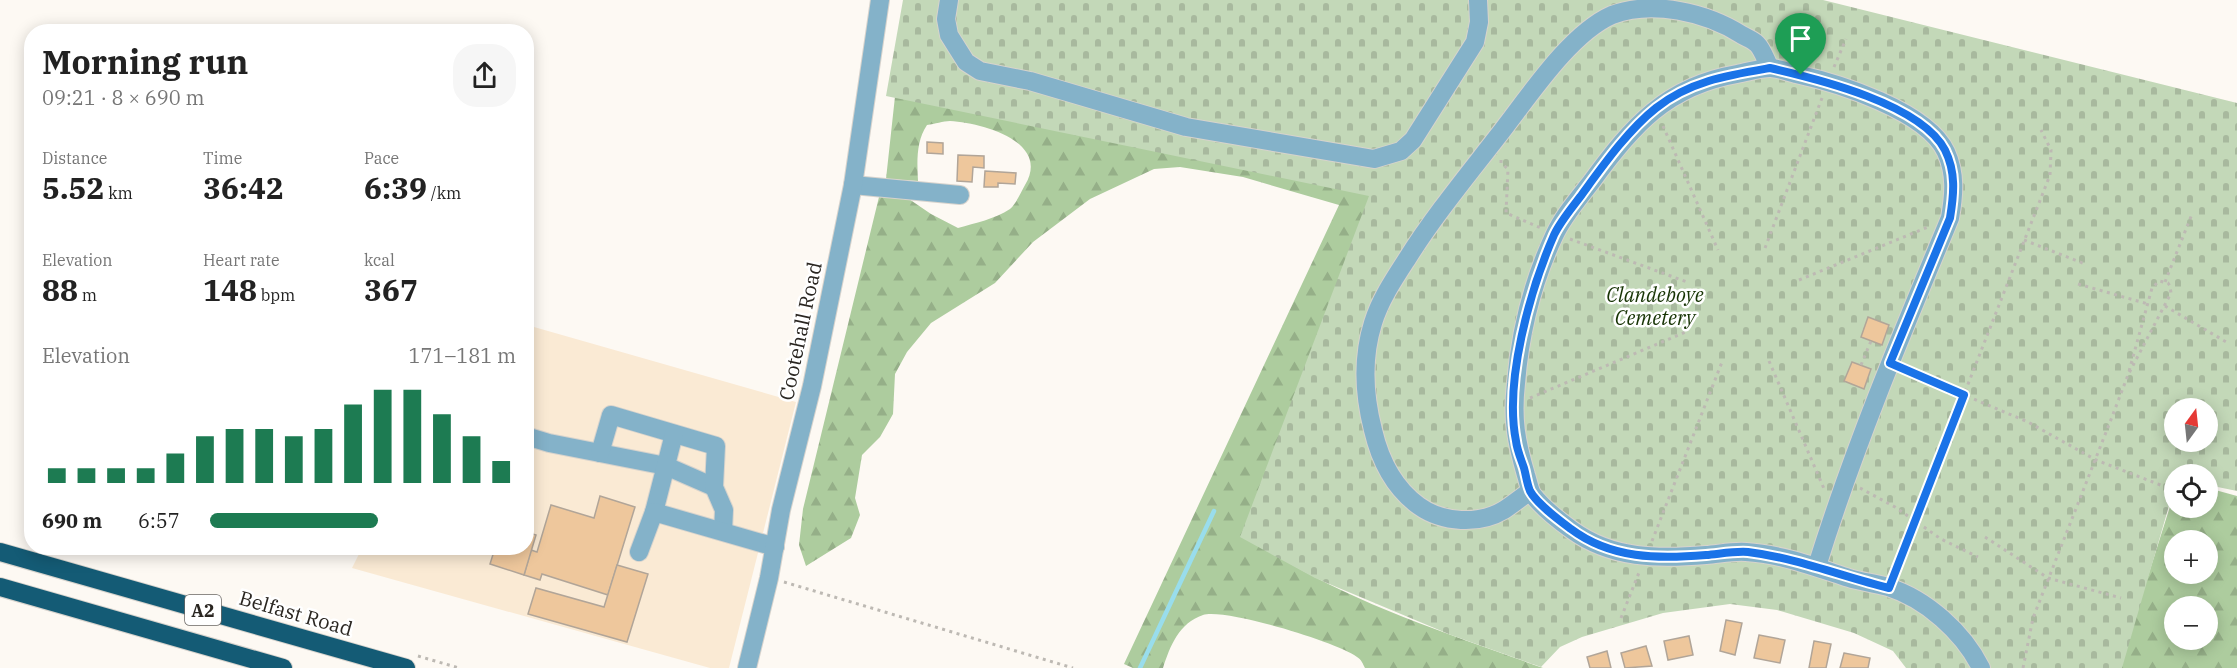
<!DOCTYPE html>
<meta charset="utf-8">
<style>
:root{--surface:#fff;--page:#f6f6f6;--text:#222;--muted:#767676;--accent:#1d7b52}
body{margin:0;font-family:"IBM Plex Serif",serif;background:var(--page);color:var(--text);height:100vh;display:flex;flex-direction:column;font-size:22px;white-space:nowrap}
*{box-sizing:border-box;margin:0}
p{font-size:20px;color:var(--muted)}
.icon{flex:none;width:33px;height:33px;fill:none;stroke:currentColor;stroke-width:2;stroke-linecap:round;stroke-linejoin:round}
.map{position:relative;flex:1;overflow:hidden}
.sheet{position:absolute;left:24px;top:24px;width:510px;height:531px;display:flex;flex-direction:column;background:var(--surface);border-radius:24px;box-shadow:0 3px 15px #0003}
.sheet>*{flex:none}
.needle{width:39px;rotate:15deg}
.buttons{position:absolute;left:2164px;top:398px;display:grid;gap:12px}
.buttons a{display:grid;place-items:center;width:54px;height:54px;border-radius:50%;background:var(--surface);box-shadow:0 3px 15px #0003;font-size:30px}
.pin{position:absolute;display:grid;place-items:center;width:51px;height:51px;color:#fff;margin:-62px -26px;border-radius:50% 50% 50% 0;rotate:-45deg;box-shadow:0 0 6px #0007}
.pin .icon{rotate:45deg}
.round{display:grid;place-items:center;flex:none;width:63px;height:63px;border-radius:24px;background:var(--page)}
.summary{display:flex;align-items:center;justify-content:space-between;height:102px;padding:0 18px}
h1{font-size:33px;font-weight:800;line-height:45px}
.figures{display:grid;grid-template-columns:repeat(3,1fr);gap:9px;height:102px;padding:6px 18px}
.figures div{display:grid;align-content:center}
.figures b{font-size:30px;font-weight:800}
.figures small{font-size:16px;font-weight:400}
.figures p{font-size:16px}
.chart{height:168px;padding:12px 18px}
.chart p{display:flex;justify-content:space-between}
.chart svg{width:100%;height:108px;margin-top:6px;stroke:var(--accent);stroke-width:6}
ul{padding:0 18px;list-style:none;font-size:20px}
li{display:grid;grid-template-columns:96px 72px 1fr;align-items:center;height:45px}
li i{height:15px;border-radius:8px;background:var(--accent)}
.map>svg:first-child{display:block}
.built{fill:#faead4}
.forest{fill:url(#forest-firs);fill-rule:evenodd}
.cemetery{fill:url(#cemetery-stones);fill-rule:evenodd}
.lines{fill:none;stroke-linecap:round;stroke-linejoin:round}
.stream{stroke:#99ddec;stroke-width:4.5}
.building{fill:#eec79c;stroke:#b1a598;stroke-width:1.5}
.minor-casing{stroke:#d7d3cd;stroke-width:20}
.highway-casing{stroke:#d7d3cd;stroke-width:20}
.path{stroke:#bdb9b3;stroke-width:3;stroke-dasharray:3 4.5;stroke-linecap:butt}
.minor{stroke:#84b2c9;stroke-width:18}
.highway{stroke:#145b75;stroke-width:18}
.route-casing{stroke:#fff;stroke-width:12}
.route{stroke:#1a73e8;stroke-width:8}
.labels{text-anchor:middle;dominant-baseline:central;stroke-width:5;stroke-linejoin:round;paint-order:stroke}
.shield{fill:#fff;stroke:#6a6764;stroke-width:1.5}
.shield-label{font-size:18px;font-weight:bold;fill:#2a2621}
.park-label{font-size:20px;font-style:italic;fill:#173404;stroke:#fff}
.street-label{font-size:20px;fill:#2a2621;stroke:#fff}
</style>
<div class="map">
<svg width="2237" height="668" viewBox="0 0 2237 668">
<defs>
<pattern id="forest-firs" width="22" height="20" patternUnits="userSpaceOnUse" patternTransform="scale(1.5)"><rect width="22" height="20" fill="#adcc9e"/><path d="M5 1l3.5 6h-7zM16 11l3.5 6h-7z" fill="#95af88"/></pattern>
<pattern id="cemetery-stones" width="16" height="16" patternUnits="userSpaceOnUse" patternTransform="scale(1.5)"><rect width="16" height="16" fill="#c3d8b8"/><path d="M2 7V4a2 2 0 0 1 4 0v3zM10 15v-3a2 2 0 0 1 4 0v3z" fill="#a8b99e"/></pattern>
</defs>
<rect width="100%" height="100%" fill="#fdf9f3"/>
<polygon class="built" points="527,325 796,402 729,668 710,668 352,568 362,548 526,548"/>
<g class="forest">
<path d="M898,69L1387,187L1286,561C1363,607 1458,637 1543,668H1365C1363,664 1361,659 1357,657C1337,642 1225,608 1203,615C1179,623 1170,646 1163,668H1133L1124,664L1339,205L1243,177L1180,167L1154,169L1090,199L1033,242L995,283L931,323L907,352L895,374L893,414L880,437L862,455L855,498L860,515L851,538L806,566L799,545L803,509L879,197H906L931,214L958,228C975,223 995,219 1010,209C1016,204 1021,192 1025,185C1051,142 983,123 950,121C943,121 935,124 927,125C916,141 917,162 918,181L886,179Z"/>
<path d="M2208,488L2237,496V668H2119L2173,497L2175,495V507H2208ZM2175,540H2208V573H2175ZM2175,606H2208V639H2175Z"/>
</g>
<path class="cemetery" d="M903,0H1823L2237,103V491L2208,485V474H2175V485L2122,668H1906L1893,651L1854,633L1777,610L1730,604L1663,613L1582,637L1560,647L1541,667L1451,635L1315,578L1240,537L1369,196L886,96ZM2175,408H2208V441H2175Z"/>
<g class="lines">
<polyline class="stream" points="1140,668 1214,511"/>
</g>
<g class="building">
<polygon points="927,142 943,143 943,154 927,153"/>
<polygon points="958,155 984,156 984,168 973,167 972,182 957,181"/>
<polygon points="985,171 1016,173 1015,184 998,183 998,187 984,187"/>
<polygon points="1868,317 1889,325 1882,345 1861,337"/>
<polygon points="1852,362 1871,369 1864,389 1844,381"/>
<polygon points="600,496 635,507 608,595 542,574 540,580 524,575 531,550 537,552 551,505 594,518"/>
<polygon points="526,532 536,535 524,575 490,564 495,548 526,548"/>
<polygon points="617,565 648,574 627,642 528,614 536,588 604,607"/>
<polygon points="1726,620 1742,623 1735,655 1720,651"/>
<polygon points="1759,635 1785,640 1780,663 1754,658"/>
<polygon points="1689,636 1693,655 1668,660 1664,641"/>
<polygon points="1814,641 1831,644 1826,668 1809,668"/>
<polygon points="1646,646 1652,666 1625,668 1621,653"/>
<polygon points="1607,651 1611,668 1590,668 1587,657"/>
<polygon points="1844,653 1870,658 1868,668 1840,668"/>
</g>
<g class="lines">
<g class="minor-casing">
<g id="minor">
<polyline points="949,0 946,19 949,35 966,62 980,71 1030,81 1186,127 1374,159 1401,151 1413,140 1475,42 1479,22 1478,0"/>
<polyline points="853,185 960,195"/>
<polyline points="526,436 549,443 666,466 714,487"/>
<polyline points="600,453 611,415 716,446 714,487 724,510 723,531"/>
<path d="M1530,491C1522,497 1513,504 1504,510C1479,525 1443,523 1419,506C1394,488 1380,460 1373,430C1364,395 1362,358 1373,323C1380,300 1394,279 1407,259C1434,216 1467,176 1498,136C1528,98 1569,34 1612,15C1652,0 1706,12 1742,35C1747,38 1753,40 1757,44C1763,50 1766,61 1770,68"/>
<polyline points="654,512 674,434"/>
<polyline points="639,552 654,512 775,547"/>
<path d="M1817,566C1854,447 1902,333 1950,218C1954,195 1956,174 1946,152C1927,111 1838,83 1796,74C1788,72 1778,68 1770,68C1760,68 1748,72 1737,74C1667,86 1632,126 1592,181C1579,198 1563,216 1554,236C1533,281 1520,333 1516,383C1512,419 1516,441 1526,475C1528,481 1529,488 1532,494C1542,507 1558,520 1572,530C1612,559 1658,559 1706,555C1719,554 1733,551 1746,552C1781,554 1815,567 1849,578C1861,582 1875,583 1888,587C1926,599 1963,632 1981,668"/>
<polyline points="747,668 769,578 781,510 812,386 853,185 880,0"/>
</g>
</g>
<g class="highway-casing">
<g id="highway">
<polyline points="0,552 406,668"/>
<polyline points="0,587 283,668"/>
</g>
</g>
<g class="path">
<polyline points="1834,67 1846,39"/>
<polyline points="1663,126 1718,250"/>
<polyline points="1501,160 1501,163 1508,169 1506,213 1541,228"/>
<polyline points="1570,239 1687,282"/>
<polyline points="2024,240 2085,264"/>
<polyline points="1765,248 1822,98"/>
<polyline points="1799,280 1928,227"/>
<polyline points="2165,282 2192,214"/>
<polyline points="2078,284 2148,304"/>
<polyline points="2165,306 2228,343"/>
<polyline points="1769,361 1825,491"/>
<polyline points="1861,365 1871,341"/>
<polyline points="1905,370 2028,422 2096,460 2163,486"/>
<polyline points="1530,398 1688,331"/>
<polyline points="1860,488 1895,507 1941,539 1978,557"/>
<polyline points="1985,537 2048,578 2121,598"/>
<polyline points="1652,541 1722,362"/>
<polyline points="1894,573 2050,175 2051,150 2041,130"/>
<polyline points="784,582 1073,668"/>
<polyline points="1621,618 1640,570"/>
<polyline points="418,656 459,668"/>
<polyline points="2023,668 2033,618 2112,417 2128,375 2171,293 2170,286 2168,283 2159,281 2152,288 2128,375"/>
</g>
<use href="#minor" class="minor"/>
<use href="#highway" class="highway"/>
</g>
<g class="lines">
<g class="route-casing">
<path id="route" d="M1770,68C1818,79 1921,104 1945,150C1956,172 1954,194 1950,218L1890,363L1964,395L1889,588C1841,576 1797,558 1748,552C1734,551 1719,554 1706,555C1658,559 1611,559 1571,529C1559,520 1537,504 1530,491C1527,484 1526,475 1524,468C1521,459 1517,450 1516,441C1504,382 1530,290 1554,235C1560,222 1571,209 1580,197C1602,167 1627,131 1656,108C1690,81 1729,75 1770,68Z"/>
</g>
<use href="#route" class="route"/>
</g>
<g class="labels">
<rect class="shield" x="185" y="595" width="36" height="30" rx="4.5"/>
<g class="shield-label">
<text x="203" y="610">A2</text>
</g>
<g class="park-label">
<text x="1655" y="294">Clandeboye<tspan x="1655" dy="23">Cemetery</tspan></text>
</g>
<g class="street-label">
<text transform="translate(800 331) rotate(-78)">Cootehall Road</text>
<text transform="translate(296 613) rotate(16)">Belfast Road</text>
</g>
</g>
</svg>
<div class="buttons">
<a><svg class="needle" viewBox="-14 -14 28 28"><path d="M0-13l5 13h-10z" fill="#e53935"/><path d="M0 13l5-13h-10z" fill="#767676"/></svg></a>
<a><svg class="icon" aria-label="locate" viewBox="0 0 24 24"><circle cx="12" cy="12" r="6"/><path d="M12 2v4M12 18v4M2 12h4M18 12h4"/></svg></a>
<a>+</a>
<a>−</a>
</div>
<div class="pin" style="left:1801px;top:75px;background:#1e9e55"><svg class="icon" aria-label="arrive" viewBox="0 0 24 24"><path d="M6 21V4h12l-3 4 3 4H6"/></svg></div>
<section class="sheet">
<div class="summary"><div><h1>Morning run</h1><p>09:21 · 8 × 690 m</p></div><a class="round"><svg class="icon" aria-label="share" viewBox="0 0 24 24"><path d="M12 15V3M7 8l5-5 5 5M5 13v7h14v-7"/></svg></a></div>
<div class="figures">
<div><p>Distance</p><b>5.52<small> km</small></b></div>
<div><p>Time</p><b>36:42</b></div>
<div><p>Pace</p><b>6:39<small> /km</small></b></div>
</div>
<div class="figures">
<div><p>Elevation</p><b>88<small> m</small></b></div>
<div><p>Heart rate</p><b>148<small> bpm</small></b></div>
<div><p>kcal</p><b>367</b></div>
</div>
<div class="chart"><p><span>Elevation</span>171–181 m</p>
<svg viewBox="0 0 160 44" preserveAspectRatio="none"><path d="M5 44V38M15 44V38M25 44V38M35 44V38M45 44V32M55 44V25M65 44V22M75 44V22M85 44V25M95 44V22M105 44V12M115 44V6M125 44V6M135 44V16M145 44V25M155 44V35"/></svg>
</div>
<ul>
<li><b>690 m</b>6:57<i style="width:55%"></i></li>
</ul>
</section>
</div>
